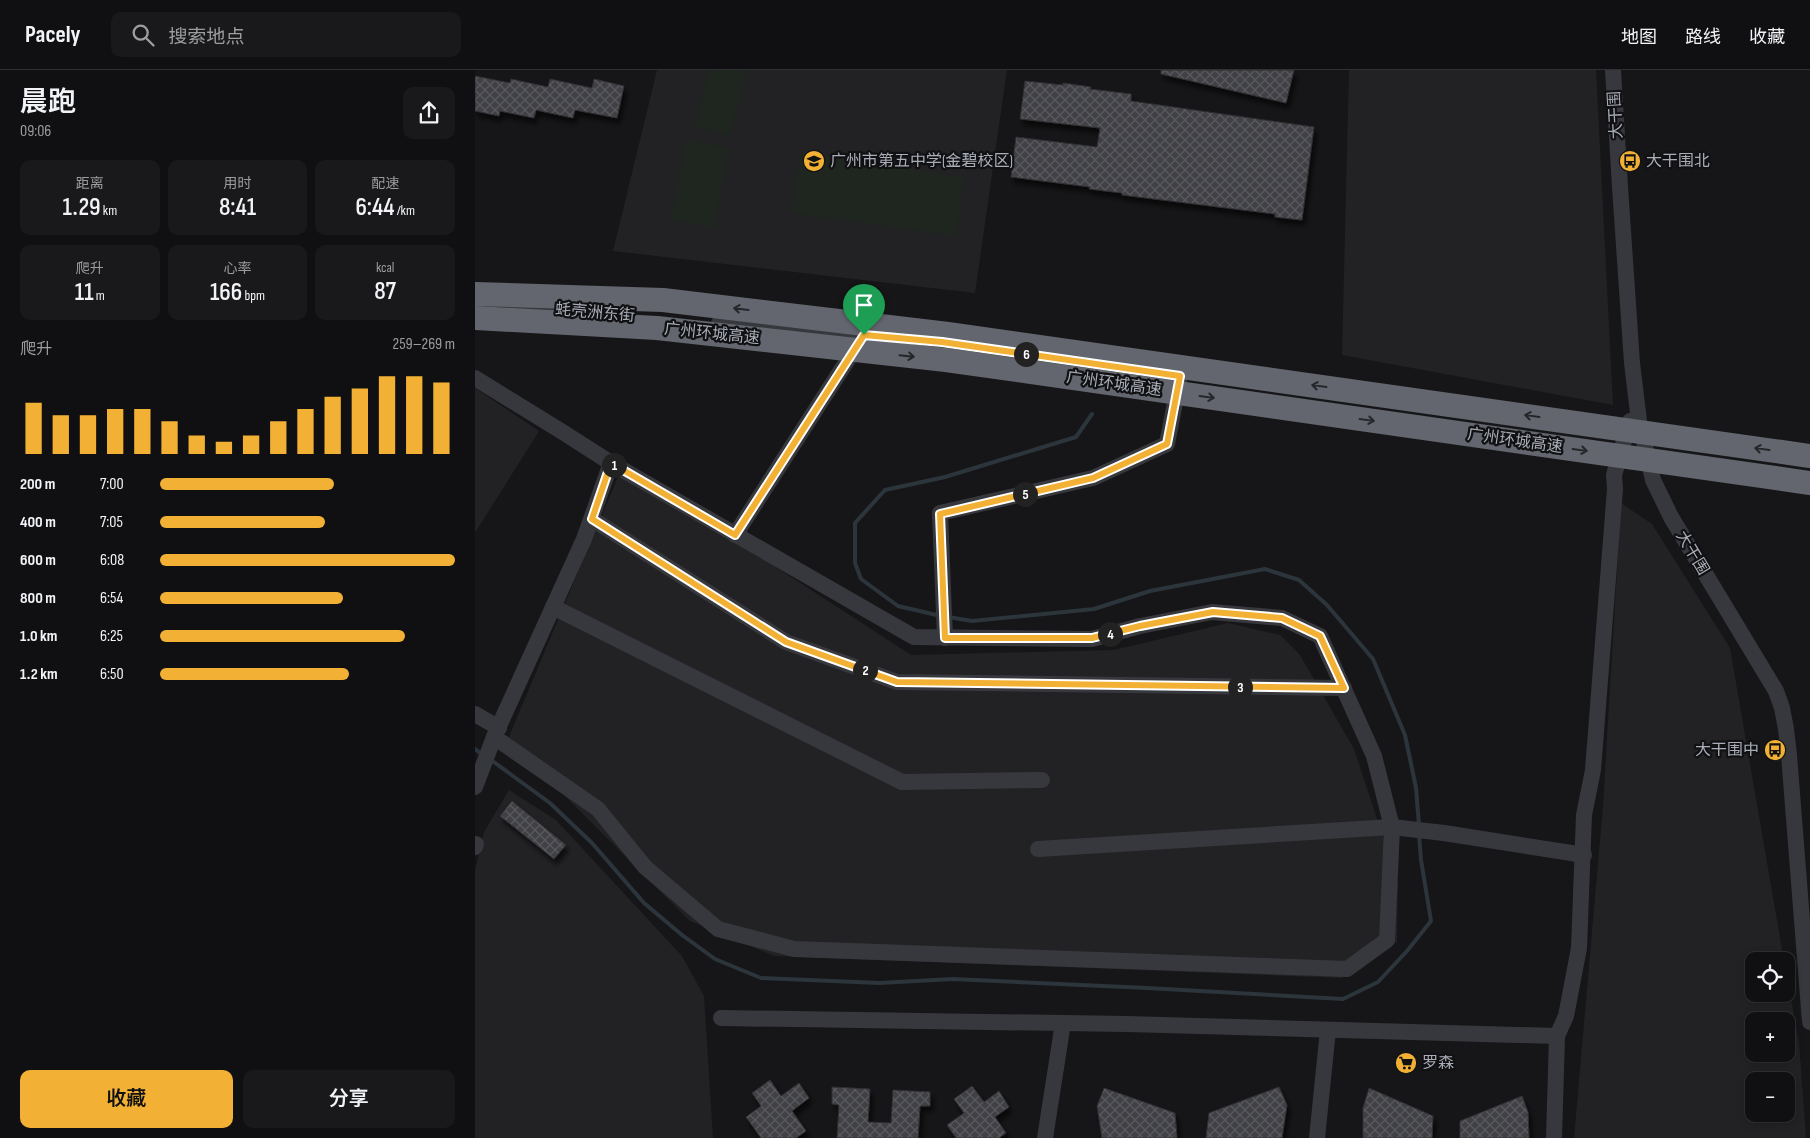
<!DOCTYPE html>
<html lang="zh">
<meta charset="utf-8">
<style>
:root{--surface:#101012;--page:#19191b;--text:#f1f3f6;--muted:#9c9d9f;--line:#303032;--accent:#f2b134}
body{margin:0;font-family:"Sofia Sans Condensed","Noto Sans SC",sans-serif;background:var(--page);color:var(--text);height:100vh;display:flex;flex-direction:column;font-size:19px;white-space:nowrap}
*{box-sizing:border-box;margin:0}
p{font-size:16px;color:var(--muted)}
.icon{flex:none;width:28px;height:28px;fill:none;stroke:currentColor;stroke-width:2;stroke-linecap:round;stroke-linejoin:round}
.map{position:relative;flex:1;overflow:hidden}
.drawer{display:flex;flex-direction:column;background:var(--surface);width:475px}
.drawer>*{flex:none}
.fabs{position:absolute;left:1270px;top:882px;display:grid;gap:10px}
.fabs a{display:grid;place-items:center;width:50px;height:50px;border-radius:10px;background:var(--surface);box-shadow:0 2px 8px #0003,0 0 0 1px var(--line);font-size:25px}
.pin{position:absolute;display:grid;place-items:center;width:42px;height:42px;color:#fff;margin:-51px -21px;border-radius:50% 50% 50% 0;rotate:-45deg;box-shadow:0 0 5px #0007}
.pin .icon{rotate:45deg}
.km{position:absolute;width:25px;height:25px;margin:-12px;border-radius:50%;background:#222;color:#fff;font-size:14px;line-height:25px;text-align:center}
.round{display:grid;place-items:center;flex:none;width:52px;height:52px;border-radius:10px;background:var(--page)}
.overview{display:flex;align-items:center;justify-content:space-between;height:85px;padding:0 20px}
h1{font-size:28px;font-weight:600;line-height:38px}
.metrics{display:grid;grid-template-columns:repeat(3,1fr);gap:8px;height:85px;padding:5px 20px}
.metrics div{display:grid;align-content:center;border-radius:10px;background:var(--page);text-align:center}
.metrics b{font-size:25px;font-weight:600}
.metrics small{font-size:14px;font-weight:400}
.metrics p{font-size:14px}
.chart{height:140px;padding:10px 20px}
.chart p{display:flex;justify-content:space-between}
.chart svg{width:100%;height:90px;margin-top:5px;stroke:var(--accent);stroke-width:6}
.button{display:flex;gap:10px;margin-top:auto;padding:10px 20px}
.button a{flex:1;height:58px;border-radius:10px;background:var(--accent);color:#111;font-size:20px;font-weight:600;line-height:58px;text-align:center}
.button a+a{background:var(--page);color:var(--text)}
ul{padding:0 20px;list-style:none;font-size:16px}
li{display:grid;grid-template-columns:80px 60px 1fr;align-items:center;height:38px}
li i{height:12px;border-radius:6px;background:var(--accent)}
header{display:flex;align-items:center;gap:30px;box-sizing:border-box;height:70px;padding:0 25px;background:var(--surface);border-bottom:1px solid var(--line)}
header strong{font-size:24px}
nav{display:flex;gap:28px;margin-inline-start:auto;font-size:18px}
.search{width:350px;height:45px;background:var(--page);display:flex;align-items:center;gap:12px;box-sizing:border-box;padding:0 18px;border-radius:10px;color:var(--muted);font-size:19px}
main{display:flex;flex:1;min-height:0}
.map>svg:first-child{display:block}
.built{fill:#222225;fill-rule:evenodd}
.pitch{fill:#1e261f}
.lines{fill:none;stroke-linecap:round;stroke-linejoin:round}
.stream{stroke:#2c353c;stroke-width:4}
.building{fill:url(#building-cross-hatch);stroke:#303034;filter:url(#shadow)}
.minor{stroke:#37383d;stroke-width:16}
.highway-bridge{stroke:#63666e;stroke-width:24}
.oneway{stroke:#26262a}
.route-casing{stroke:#fff;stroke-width:10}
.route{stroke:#f2b134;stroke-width:6}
.labels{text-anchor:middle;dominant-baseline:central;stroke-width:4.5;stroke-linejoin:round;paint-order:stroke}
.street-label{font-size:16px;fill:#a8adb8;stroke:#111113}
.poi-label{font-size:16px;fill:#a8adb8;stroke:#111113;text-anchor:start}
</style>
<header>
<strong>Pacely</strong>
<div class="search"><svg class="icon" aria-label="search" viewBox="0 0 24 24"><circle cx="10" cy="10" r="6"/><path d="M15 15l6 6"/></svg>搜索地点</div>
<nav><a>地图</a><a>路线</a><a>收藏</a></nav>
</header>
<main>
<section class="drawer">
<div class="overview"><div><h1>晨跑</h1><p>09:06</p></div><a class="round"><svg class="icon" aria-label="share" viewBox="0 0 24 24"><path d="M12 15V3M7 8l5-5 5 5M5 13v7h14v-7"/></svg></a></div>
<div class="metrics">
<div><p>距离</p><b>1.29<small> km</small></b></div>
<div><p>用时</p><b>8:41</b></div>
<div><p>配速</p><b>6:44<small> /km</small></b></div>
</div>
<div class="metrics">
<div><p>爬升</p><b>11<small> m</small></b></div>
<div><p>心率</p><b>166<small> bpm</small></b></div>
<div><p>kcal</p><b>87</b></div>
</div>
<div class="chart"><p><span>爬升</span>259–269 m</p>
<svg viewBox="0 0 160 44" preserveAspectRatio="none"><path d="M5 44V19M15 44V25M25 44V25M35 44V22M45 44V22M55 44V28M65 44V35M75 44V38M85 44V35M95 44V28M105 44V22M115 44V16M125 44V12M135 44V6M145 44V6M155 44V9"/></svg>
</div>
<ul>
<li><b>200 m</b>7:00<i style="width:59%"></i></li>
<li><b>400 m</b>7:05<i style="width:56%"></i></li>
<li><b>600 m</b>6:08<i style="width:100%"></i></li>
<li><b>800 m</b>6:54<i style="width:62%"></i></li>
<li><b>1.0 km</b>6:25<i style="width:83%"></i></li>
<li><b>1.2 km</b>6:50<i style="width:64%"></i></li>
</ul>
<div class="button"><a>收藏</a><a>分享</a></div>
</section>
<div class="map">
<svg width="1335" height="1068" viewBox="0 0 1335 1068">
<defs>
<pattern id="building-cross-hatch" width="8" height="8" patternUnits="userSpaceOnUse" patternTransform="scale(1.25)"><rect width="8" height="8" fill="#404145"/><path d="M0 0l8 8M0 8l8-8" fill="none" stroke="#595a5e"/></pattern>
<filter id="shadow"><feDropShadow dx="3" dy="5.5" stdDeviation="2.5" flood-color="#0009"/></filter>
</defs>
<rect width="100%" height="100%" fill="#161618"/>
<g class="built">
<polygon points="182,0 532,0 500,223 138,181"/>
<polygon points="874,0 1121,0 1138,335 867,285"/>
<polygon points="0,318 64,361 0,463"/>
<polygon points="147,397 436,585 639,580 753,553 805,565 825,585 879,679 923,812 922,872 867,908 299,886 215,851 33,669"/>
<path d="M1146,433L1177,454L1255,578L1309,891H1279V924H1311V902L1324,972L1331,1068H1099L1128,736ZM1279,951H1311V984H1279ZM1279,1011H1311V1044H1279Z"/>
<polygon points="34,720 81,750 207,886 229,926 238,1068 0,1068 0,801 9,762"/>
</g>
<g class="pitch">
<polygon points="234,0 272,0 255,66 220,57"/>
<polygon points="211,70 254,78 239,158 196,150"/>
<polygon points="326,83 489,107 481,166 316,143"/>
</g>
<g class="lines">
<g class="stream">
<polyline points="466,546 423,536 386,509 380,493 380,453 410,420 470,407 601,367 617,344"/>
<polyline points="473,547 497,551 619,539 675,521 790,499 824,510 852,535 898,589 930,665 941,718 944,755"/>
<polyline points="0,679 8,685"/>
<polyline points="16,690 75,733 117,773 169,833 207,865 240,889 286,908 404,913 478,909 672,918 868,929 903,912 932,881 956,851 946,790 944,764"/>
</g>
</g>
<g class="building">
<polygon points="686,0 819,0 811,33 686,4"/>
<polygon points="0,6 35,13 36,9 73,17 75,9 117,18 119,9 149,16 142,48 100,40 98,48 61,40 59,48 25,41 24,46 0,41"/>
<polygon points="550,11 588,15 588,13 616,17 615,19 656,24 656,31 839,57 827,150 800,147 800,144 647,125 647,123 614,119 615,117 536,107 541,67 622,77 625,58 545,49"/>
<polygon points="37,731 91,775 79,789 25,746"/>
<polygon points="295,1010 306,1026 324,1013 334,1028 317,1041 331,1061 321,1068 286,1068 271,1047 286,1036 277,1023"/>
<polygon points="497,1016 509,1032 524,1021 534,1037 520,1047 531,1063 524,1068 481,1068 472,1055 489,1043 479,1029"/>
<polygon points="357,1017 395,1019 393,1052 416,1053 418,1020 455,1022 455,1036 445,1036 443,1068 362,1068 364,1035 357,1034"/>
<polygon points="804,1017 812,1035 807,1068 731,1068 734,1043"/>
<polygon points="629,1018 700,1043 702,1068 627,1068 622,1036"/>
<polygon points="894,1018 958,1046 957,1068 888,1068 888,1038"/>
<polygon points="1047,1026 1053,1042 1054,1068 985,1068 985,1051"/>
</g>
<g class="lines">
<g class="minor">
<polyline points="1138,0 1145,117 1157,293 1164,351 1175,397 1178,410 1196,447 1301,621 1307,638 1311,659 1314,685 1335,952"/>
<polyline points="0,236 18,235 120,243"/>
<polyline points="244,253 396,266"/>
<polyline points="0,308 86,361 136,393 109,469 19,667 0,717"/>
<polyline points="117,449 311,572 422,612 869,618"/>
<polyline points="260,465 383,274"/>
<polyline points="78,537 427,712 567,710"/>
<polyline points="470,568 465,443 618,408 692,374 705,307 686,304"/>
<polyline points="0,644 24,658"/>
<polyline points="19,667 123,739 170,797 243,859 319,879 872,899 912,870 917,757 899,686 845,566 807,548 737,542 665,556 617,569 439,567 136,393"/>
<polyline points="0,777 1,774"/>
<polyline points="563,779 917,757 969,763 1109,785"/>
<polyline points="246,948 652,954 1082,966"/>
<polyline points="570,1068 588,953"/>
<polyline points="842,1068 853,960"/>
<polyline points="1079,1068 1082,966 1091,946 1104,878 1109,745 1118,700 1140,419 1139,405 1155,351"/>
</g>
<g class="highway-bridge">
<polyline points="0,224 188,230 473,264 1335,386"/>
<polyline points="0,248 182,258 471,290 1335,413"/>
</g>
</g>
<defs><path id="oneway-shaft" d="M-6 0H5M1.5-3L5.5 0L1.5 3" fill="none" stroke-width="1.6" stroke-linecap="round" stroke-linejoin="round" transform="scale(1.25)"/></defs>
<g class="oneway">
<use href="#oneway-shaft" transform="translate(266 239) rotate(-173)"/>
<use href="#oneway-shaft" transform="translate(432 286) rotate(6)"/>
<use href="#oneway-shaft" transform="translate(844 316) rotate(-172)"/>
<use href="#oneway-shaft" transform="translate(732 327) rotate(8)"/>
<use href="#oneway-shaft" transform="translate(1057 346) rotate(-172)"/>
<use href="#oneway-shaft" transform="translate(892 350) rotate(8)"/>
<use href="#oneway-shaft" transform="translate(1287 379) rotate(-172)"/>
<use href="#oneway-shaft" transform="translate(1105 380) rotate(8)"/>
</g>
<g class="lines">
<g class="route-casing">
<polygon id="route" points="389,265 467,272 705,306 692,374 618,408 465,444 470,568 617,568 665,556 738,542 807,548 845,566 869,618 422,612 311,572 117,449 136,393 260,465"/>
</g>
<use href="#route" class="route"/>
</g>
<defs>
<g id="school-disc" transform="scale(1.125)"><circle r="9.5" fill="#f2b134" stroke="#111113"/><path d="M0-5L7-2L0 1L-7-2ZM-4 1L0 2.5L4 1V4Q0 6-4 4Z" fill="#111"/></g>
<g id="bus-disc" transform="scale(1.125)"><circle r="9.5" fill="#f2b134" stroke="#111113"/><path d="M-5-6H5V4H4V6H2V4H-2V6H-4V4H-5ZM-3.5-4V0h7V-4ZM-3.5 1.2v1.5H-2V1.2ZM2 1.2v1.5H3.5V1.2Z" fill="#111"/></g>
<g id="supermarket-disc" transform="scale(1.125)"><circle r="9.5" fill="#f2b134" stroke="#111113"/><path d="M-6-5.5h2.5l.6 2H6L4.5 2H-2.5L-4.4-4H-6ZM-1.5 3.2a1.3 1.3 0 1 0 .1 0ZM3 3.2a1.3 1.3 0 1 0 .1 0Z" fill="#111"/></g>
</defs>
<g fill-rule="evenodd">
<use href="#school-disc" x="339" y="91"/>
<use href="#bus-disc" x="1155" y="91"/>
<use href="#bus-disc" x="1300" y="680"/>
<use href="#supermarket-disc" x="931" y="993"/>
</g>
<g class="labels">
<g class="street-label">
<text transform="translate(1141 45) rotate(-93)">大干围</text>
<text transform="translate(120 243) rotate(5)">蚝壳洲东街</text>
<text transform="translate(237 264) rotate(6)">广州环城高速</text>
<text transform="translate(639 314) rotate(8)">广州环城高速</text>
<text transform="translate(1040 371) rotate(8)">广州环城高速</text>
<text transform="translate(1217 483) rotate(59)">大干围</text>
</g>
<g class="poi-label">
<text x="355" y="91">广州市第五中学(金碧校区)</text>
<text x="1171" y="91">大干围北</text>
<text x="1284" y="680" text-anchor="end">大干围中</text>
<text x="947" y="993">罗森</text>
</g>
</g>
</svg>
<div class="fabs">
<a><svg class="icon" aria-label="locate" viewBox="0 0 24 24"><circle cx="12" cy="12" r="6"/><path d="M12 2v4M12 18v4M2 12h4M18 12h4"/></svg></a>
<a>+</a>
<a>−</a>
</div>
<div class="pin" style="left:389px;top:265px;background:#1e9e55"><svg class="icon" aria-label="arrive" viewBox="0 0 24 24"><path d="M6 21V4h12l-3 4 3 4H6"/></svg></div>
<b class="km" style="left:139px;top:395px">1</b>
<b class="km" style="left:390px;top:600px">2</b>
<b class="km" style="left:765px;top:617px">3</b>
<b class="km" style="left:635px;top:564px">4</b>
<b class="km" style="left:550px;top:424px">5</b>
<b class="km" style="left:551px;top:284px">6</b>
</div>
</main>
